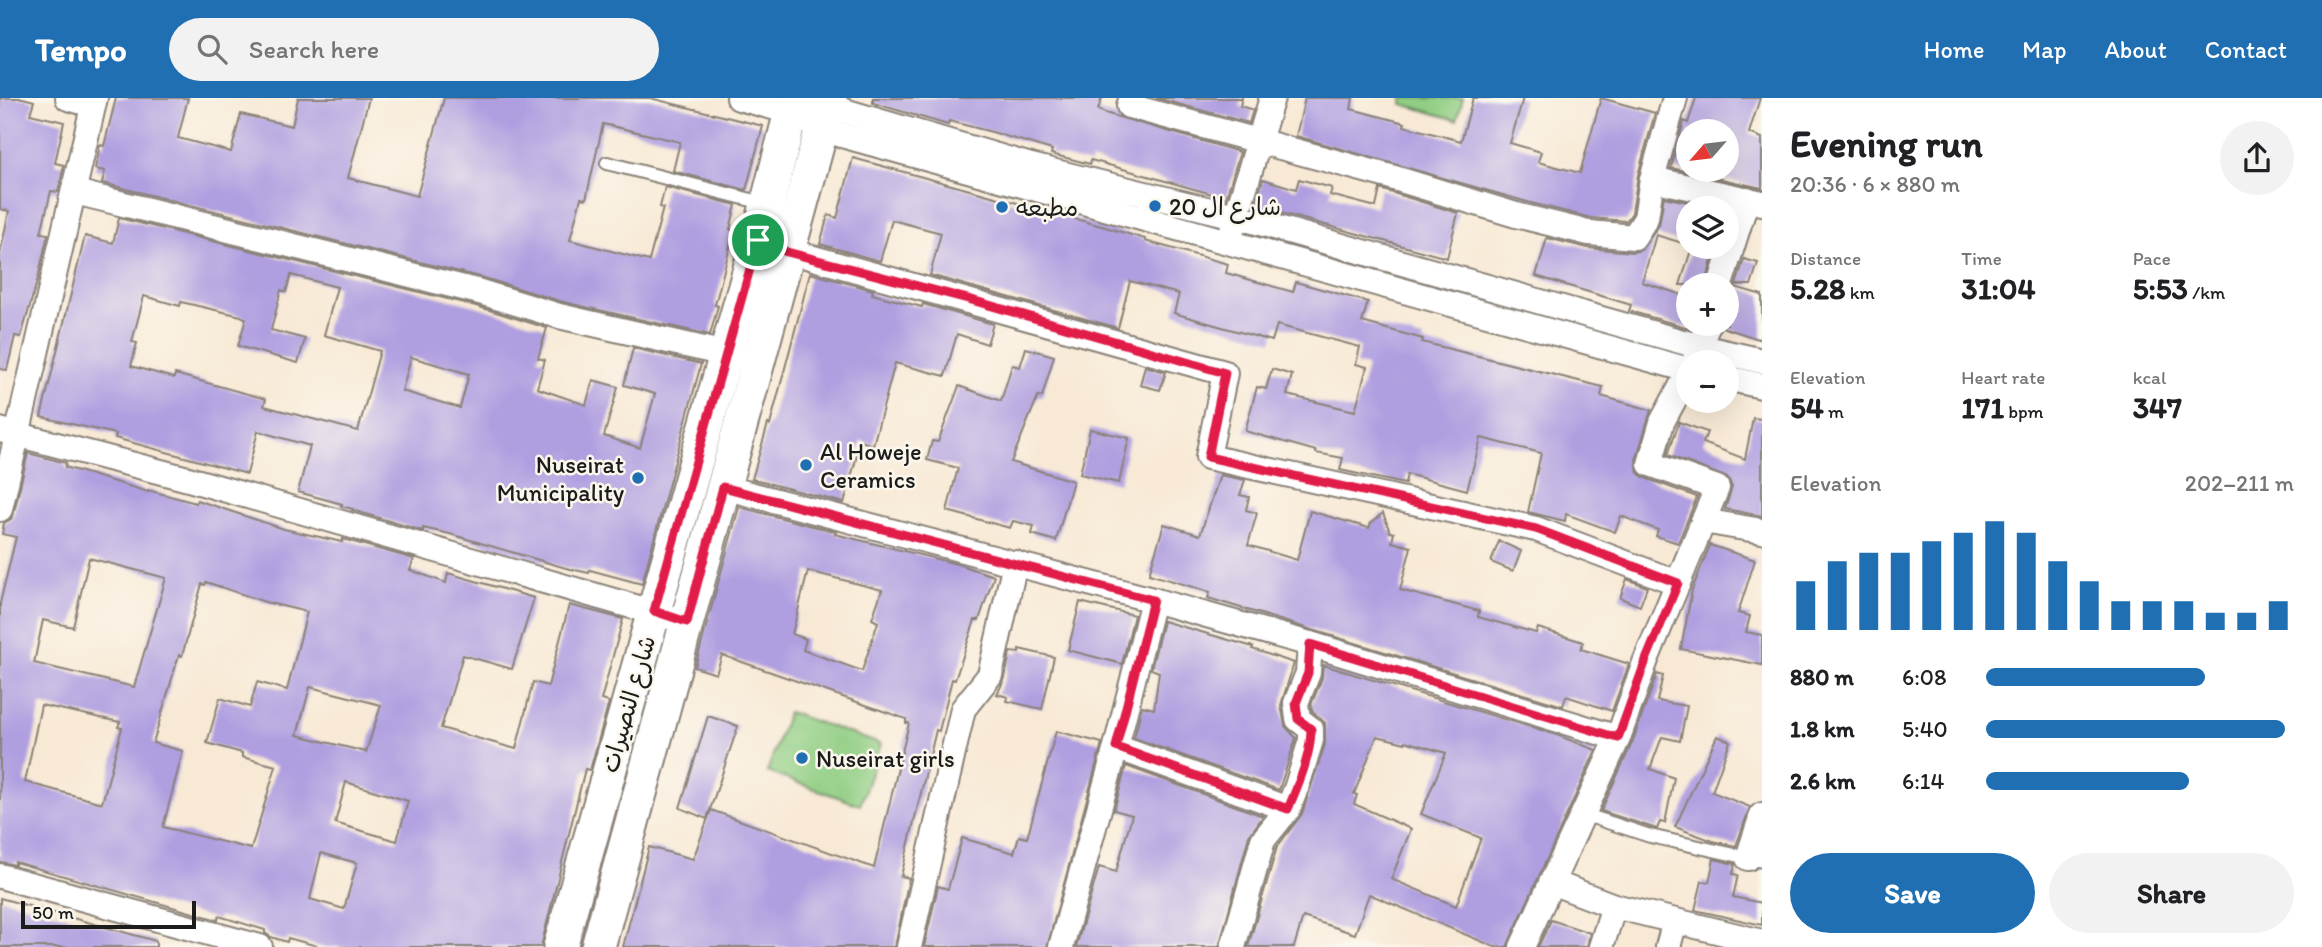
<!DOCTYPE html>
<meta charset="utf-8">
<style>
:root{--surface:#fff;--page:#f2f2f2;--text:#202124;--muted:#757577;--accent:#1f6fb2}
body{margin:0;font-family:Itim,"Playpen Sans Arabic",sans-serif;background:var(--page);color:var(--text);height:100vh;display:flex;flex-direction:column;font-size:26px;white-space:nowrap}
*{box-sizing:border-box;margin:0}
p{font-size:23px;color:var(--muted)}
.icon{flex:none;width:38px;height:38px;fill:none;stroke:currentColor;stroke-width:2;stroke-linecap:round;stroke-linejoin:round}
.map{position:relative;flex:1;overflow:hidden}
.panel{display:flex;flex-direction:column;background:var(--surface);width:560px}
.panel>*{flex:none}
.needle{width:46px;rotate:242deg}
.buttons{position:absolute;left:1676px;top:21px;display:grid;gap:14px}
.buttons a{display:grid;place-items:center;width:63px;height:63px;border-radius:50%;background:var(--surface);box-shadow:0 7px 28px #0002;font-size:35px}
.scale{position:absolute;left:21px;bottom:18px;width:175px;box-sizing:border-box;padding-left:7px;border:4px solid #1c1c1c;border-top:0;font-size:19px;line-height:24px;white-space:nowrap;color:#1c1c1c;-webkit-text-stroke:5px #fbf7ec;paint-order:stroke}
.pin{position:absolute;display:grid;place-items:center;width:60px;height:60px;color:#fff;margin:-30px;border:4px solid #fff;border-radius:50%;box-shadow:0 2px 7px #0007}
.round{display:grid;place-items:center;flex:none;width:74px;height:74px;border-radius:37px;background:var(--page)}
.summary{display:flex;align-items:center;justify-content:space-between;height:119px;padding:0 28px}
h1{font-size:38px;font-weight:700;line-height:52px}
.metrics{display:grid;grid-template-columns:repeat(3,1fr);gap:10px;height:119px;padding:7px 28px}
.metrics div{display:grid;align-content:center}
.metrics b{font-size:30px;font-weight:700}
.metrics small{font-size:19px;font-weight:400}
.metrics p{font-size:19px}
.chart{height:196px;padding:14px 28px}
.chart p{display:flex;justify-content:space-between}
.chart svg{width:100%;height:126px;margin-top:7px;stroke:var(--accent);stroke-width:6}
.button{display:flex;gap:14px;margin-top:auto;padding:14px 28px}
.button a{flex:1;height:80px;border-radius:42px;background:var(--accent);color:#fff;font-size:28px;font-weight:700;line-height:80px;text-align:center}
.button a+a{background:var(--page);color:var(--text)}
ul{padding:0 28px;list-style:none;font-size:23px}
li{display:grid;grid-template-columns:112px 84px 1fr;align-items:center;height:52px}
li i{height:18px;border-radius:9px;background:var(--accent)}
header{display:flex;align-items:center;gap:42px;box-sizing:border-box;height:98px;padding:0 35px;background:var(--accent);color:#fff}
header strong{font-size:33px}
nav{display:flex;gap:38px;margin-inline-start:auto;font-size:24px}
.search{width:490px;height:63px;background:var(--page);display:flex;align-items:center;gap:18px;box-sizing:border-box;padding:0 24px;border-radius:38px;color:var(--muted);font-size:26px}
main{display:flex;flex:1;min-height:0}
.map>svg:first-child{display:block}
.green{fill:#90ce83;stroke:#567550;stroke-width:2}
.building{fill:#af9ee0;fill-rule:evenodd}
.lines{fill:none;stroke-linecap:round;stroke-linejoin:round}
.service-casing{stroke:#8a8278;stroke-width:16}
.minor-casing{stroke:#8a8278;stroke-width:28}
.secondary-casing{stroke:#8a8278;stroke-width:37}
.service{stroke:#fff;stroke-width:12}
.minor{stroke:#fff;stroke-width:24}
.secondary{stroke:#fff;stroke-width:33}
.route-casing{stroke:#fff;stroke-width:14}
.route{stroke:#e11d48;stroke-width:9}
.poi-dot{fill:#1f6fb2;stroke:#fbf7ec;stroke-width:2.5}
.labels{text-anchor:middle;dominant-baseline:central;stroke-width:5;stroke-linejoin:round;paint-order:stroke}
.poi-label{font-size:24px;fill:#1c1c1c;stroke:#fbf7ec;text-anchor:start}
.street-label{font-size:24px;fill:#1c1c1c;stroke:#fbf7ec}
</style>
<header>
<strong>Tempo</strong>
<div class="search"><svg class="icon" aria-label="search" viewBox="0 0 24 24"><circle cx="10" cy="10" r="6"/><path d="M15 15l6 6"/></svg>Search here</div>
<nav><a>Home</a><a>Map</a><a>About</a><a>Contact</a></nav>
</header>
<main>
<div class="map">
<svg width="1762" height="849" viewBox="0 0 1762 849">
<rect width="100%" height="100%" fill="#fbf7ec"/>
<filter id="ink" filterUnits="userSpaceOnUse"><feTurbulence type="fractalNoise" baseFrequency=".0143" numOctaves="2"/><feDisplacementMap in="SourceGraphic" scale="14" xChannelSelector="R" yChannelSelector="G"/><feConvolveMatrix kernelMatrix="1 2 1 2 8 2 1 2 1" color-interpolation-filters="sRGB"/></filter>
<filter id="wash" filterUnits="userSpaceOnUse"><feTurbulence type="fractalNoise" baseFrequency=".00686" numOctaves="4" result="noise"/><feDisplacementMap in="SourceGraphic" scale="28" xChannelSelector="R" yChannelSelector="G"/><feGaussianBlur stdDeviation="1.57" result="paint"/><feColorMatrix in="noise" values="0 0 0 0 0 0 0 0 0 0 0 0 0 0 0 0 0 1.4 0 .05"/><feComposite in="paint" operator="in"/></filter>
<g filter="url(#wash)">
<rect width="100%" height="100%" fill="#f8e9d5"/>
<g class="green">
<polygon points="1403,0 1463,0 1457,22 1402,6"/>
<polygon points="788,614 881,646 860,707 767,674"/>
</g>
<g id="blocks">
<g class="building">
<polygon points="0,0 23,0 34,3 30,16 64,24 55,65 64,67 58,94 51,93 41,135 48,136 39,176 21,239 15,238 7,272 0,271 0,156 9,113 0,111"/>
<polygon points="116,0 188,0 178,40 231,54 241,16 292,28 298,0 369,0 348,80 417,98 444,0 650,0 763,28 746,92 673,73 680,44 603,26 586,101 581,100 570,142 649,163 663,110 660,109 665,89 736,107 730,131 734,133 715,207 718,208 710,237 563,204 484,180 102,85 105,73 95,71 100,47 104,48"/>
<polygon points="873,0 1102,0 1098,12 1105,15 1240,54 1226,100 1091,62 1090,66 1051,56 1052,52 992,34 949,23 948,27 873,5"/>
<polygon points="1156,0 1242,0 1240,8 1253,12 1249,25"/>
<polygon points="1305,0 1353,0 1351,11 1405,25 1404,28 1461,43 1473,0 1523,0 1510,45 1541,54 1538,64 1580,75 1601,0 1655,15 1638,77 1632,115 1626,123 1591,120 1531,105 1296,38"/>
<path d="M1696,0H1760L1749,35L1762,40V90L1671,70L1684,23L1688,25ZM1689,33H1727V72H1689Z"/>
<polygon points="853,60 1105,129 1145,141 1145,143 1228,166 1226,175 1293,194 1296,184 1368,204 1362,224 1423,241 1422,244 1603,289 1601,298 1651,312 1636,362 1638,375 1645,380 1697,399 1678,445 1656,438 1658,432 1621,418 1615,434 1566,416 1565,423 1528,414 1541,355 1481,340 1467,392 1407,376 1405,386 1340,372 1343,360 1316,355 1316,353 1245,333 1257,289 1266,291 1272,271 1292,277 1287,297 1355,313 1367,269 1356,266 1360,249 1277,227 1272,243 1215,227 1174,215 1179,196 1130,183 1118,230 930,177 941,135 892,122 880,163 820,146 828,117 837,120"/>
<polygon points="1263,81 1296,91 1299,81 1332,90 1330,97 1376,109 1380,91 1458,115 1447,160 1255,108"/>
<polygon points="1664,99 1716,110 1689,110 1689,147 1656,137 1642,184 1689,199 1689,230 1629,213 1631,207 1536,178 1547,140 1588,150 1633,154 1641,152 1659,127"/>
<path d="M119,120L476,208L547,230L538,260L545,262L537,290L586,307L593,282L618,289L604,338L640,350L655,296L624,287L633,250L701,266L642,486L590,472L589,475L566,470L450,436L423,430V433L352,412L353,411L341,408L342,406L298,394L310,348L258,333L247,376L115,340L116,336L41,319L85,138L113,145ZM291,177L337,189L324,237L380,253L358,333L264,308L266,301L175,276L174,280L131,268L137,245L132,244L144,198L180,208L181,204L241,218L246,221L238,248L298,265L305,241L271,232L281,192L286,194ZM411,259L469,276L460,310L402,293Z"/>
<polygon points="1692,149 1715,149 1706,187 1680,187"/>
<polygon points="1744,161 1758,165 1751,187 1736,187"/>
<polygon points="810,175 873,192 872,196 922,209 923,206 993,226 987,246 957,236 945,278 895,265 873,347 861,343 844,405 752,381 768,326 770,327"/>
<polygon points="1735,189 1762,197 1762,242 1722,229 1723,226 1727,226 1727,212"/>
<polygon points="1026,250 1054,258 1042,299 1038,298 1011,364 1073,383 1056,443 1032,436 1034,428 1013,423 1010,430 947,413 958,370 927,362 932,343 938,344 959,288 1001,303 1012,267 1020,269"/>
<polygon points="1145,268 1166,274 1160,292 1140,287"/>
<polygon points="1753,320 1762,321 1762,418 1725,411 1732,389 1728,380 1668,357 1679,324 1707,334 1703,345 1745,361"/>
<polygon points="1090,331 1129,340 1119,385 1080,376"/>
<path d="M28,355L66,365L65,369L148,394V392L196,405L197,402L284,431L342,444L343,441L414,461L410,472L446,485L448,475L534,500L512,571L463,557L441,630L516,651L533,584L548,588L569,507L623,521L601,602L609,604L590,672L585,671L541,849H321L288,840L287,844L271,839L265,835V832L219,818L218,822L15,764V767L0,764V505L16,439L2,436L4,425L11,421L14,414ZM89,460L166,480L134,589L34,565L43,522L73,529ZM206,484L265,504L307,514L287,592L257,584L250,609L220,600L207,645L242,655V659L276,668L251,751L163,729L183,653L153,645L179,557L182,558L202,486L205,487ZM310,589L381,607L366,654L297,637ZM41,607L120,624L118,629L122,630L102,705L25,684ZM346,684L408,703L397,743L335,725ZM321,755L357,765L344,811L310,801Z"/>
<polygon points="1220,377 1245,382 1240,397 1249,399 1246,412 1257,415 1248,447 1297,462 1310,413 1369,430 1371,425 1383,415 1390,434 1394,435 1392,444 1411,449 1400,492 1479,513 1478,519 1536,535 1538,530 1583,544 1581,551 1629,566 1612,613 1566,598 1563,608 1208,500 1210,494 1149,476 1164,426 1200,437"/>
<path d="M739,409L836,434L835,436L957,466L994,478L979,522H975L955,582L952,581L939,633L936,632L901,778L909,780L895,849H623L649,749L693,761L711,712L874,770L909,625H906V621L722,557L716,576L695,569ZM808,473L882,492L872,521L878,524L862,573L803,552L806,541L792,536Z"/>
<polygon points="1499,443 1521,453 1513,473 1491,464"/>
<polygon points="1710,447 1755,462 1738,515 1750,518 1746,534 1762,537 1762,567 1681,551 1692,492"/>
<polygon points="1627,481 1647,489 1640,508 1620,500"/>
<polygon points="1080,504 1134,517 1122,566 1068,552"/>
<polygon points="1163,523 1253,549 1252,551 1294,565 1281,607 1285,628 1296,640 1279,692 1134,640 1142,608 1154,611 1159,574 1151,571"/>
<polygon points="1019,551 1054,559 1042,611 1007,603 1008,599 997,596 1005,580 1010,554 1019,555"/>
<path d="M1323,567L1554,636L1596,652L1507,849H1495L1369,796L1355,836L1303,819L1294,849H1248L1277,749L1302,716L1325,646V625L1312,613L1311,607L1322,580ZM1377,638L1405,645V643L1446,655L1421,716L1481,740L1456,808L1391,781L1411,731L1354,706L1357,697L1354,696Z"/>
<polygon points="1657,576 1663,578 1657,603 1687,608 1680,643 1662,639 1650,671 1674,680 1665,725 1660,724 1657,731 1601,713 1632,645"/>
<polygon points="708,618 738,628 707,721 680,710"/>
<polygon points="1056,633 1102,645 1047,849 924,849 938,788 948,791 962,740 1014,755 1019,738 1027,740"/>
<polygon points="1717,638 1730,643 1712,694 1750,709 1736,748 1713,743 1675,729"/>
<polygon points="1126,668 1263,718 1249,738 1219,849 1076,849 1099,769 1116,774 1132,717 1114,712"/>
<polygon points="1714,761 1735,766 1733,776 1738,777 1733,799 1762,805 1762,827 1695,812 1702,783 1709,784"/>
<polygon points="0,800 156,843 156,849 0,849"/>
<polygon points="1551,822 1590,835 1587,849 1538,849"/>
</g>
</g>
</g>
<g filter="url(#ink)">
<use href="#blocks" fill-opacity="0" stroke="#8a8278" stroke-width="2"/>
<g class="lines">
<g class="service-casing">
<g id="service">
<polyline points="607,65 767,106"/>
<polyline points="1583,716 1650,738 1762,763"/>
</g>
</g>
<g class="minor-casing">
<g id="minor">
<polyline points="68,0 93,7"/>
<polyline points="739,0 791,14 820,31 1689,272"/>
<polyline points="1132,0 1129,8 1391,79 1516,117 1589,135 1634,139 1646,120 1652,81 1675,0"/>
<polyline points="814,10 827,8 1031,68 1235,118 1701,249 1762,263"/>
<polyline points="1652,81 1762,105"/>
<polyline points="75,94 480,194 559,218 743,260"/>
<polyline points="1232,132 1272,0"/>
<polyline points="774,149 1225,275 1208,359 1536,431 1678,485"/>
<polyline points="1720,187 1747,101"/>
<polyline points="1694,264 1708,226"/>
<polyline points="1727,280 1762,288"/>
<polyline points="0,332 192,382 687,524"/>
<polyline points="723,389 1153,502 1310,546 1618,640"/>
<polyline points="0,411 95,0"/>
<polyline points="1703,423 1762,433"/>
<polyline points="1116,649 1288,711"/>
<polyline points="1748,760 1762,717"/>
<polyline points="0,778 260,849"/>
<polyline points="1551,784 1614,808 1762,844"/>
<polyline points="909,849 963,611 990,577 1015,465"/>
<polyline points="1061,849 1116,649 1153,502"/>
<polyline points="1233,849 1263,742 1288,711 1297,688 1311,642 1311,631 1298,621 1296,605 1308,575 1310,546"/>
<polyline points="1522,849 1618,640 1646,562 1717,390 1650,366 1662,324 1689,274"/>
<polyline points="1601,849 1614,808"/>
<polyline points="1668,849 1675,823"/>
</g>
</g>
<g class="secondary-casing">
<g id="secondary">
<polyline points="560,849 758,142 791,14 797,0"/>
<polyline points="598,849 830,0"/>
</g>
</g>
<use href="#service" class="service"/>
<use href="#minor" class="minor"/>
<use href="#secondary" class="secondary"/>
</g>
</g>
<g class="lines" filter="url(#ink)">
<g class="route-casing">
<path id="route" d="M758,142L787,154L968,201L1225,275L1208,359L1536,431L1678,485L1646,562L1618,640L1310,546L1308,575L1296,605L1298,621L1311,631C1311,658 1298,687 1288,711L1116,649L1153,502L723,389L687,524L654,513Z"/>
</g>
<use href="#route" class="route"/>
</g>
<g class="poi-dot">
<circle cx="1155" cy="108" r="7"/>
<circle cx="1002" cy="109" r="7"/>
<circle cx="806" cy="367" r="7"/>
<circle cx="638" cy="380" r="7"/>
<circle cx="802" cy="660" r="7"/>
</g>
<g class="labels">
<g class="poi-label">
<text x="1169" y="108">شارع ال 20</text>
<text x="1016" y="109">مطبعه</text>
<text x="820" y="353">Al Howeje<tspan x="820" dy="28">Ceramics</tspan></text>
<text x="624" y="366" text-anchor="end">Nuseirat<tspan x="624" dy="28">Municipality</tspan></text>
<text x="816" y="660">Nuseirat girls</text>
</g>
<g class="street-label">
<text transform="translate(628 606) rotate(-74)">شارع النصيرات</text>
</g>
</g>
</svg>
<div class="buttons">
<a><svg class="needle" viewBox="-14 -14 28 28"><path d="M0-13l5 13h-10z" fill="#e53935"/><path d="M0 13l5-13h-10z" fill="#757577"/></svg></a>
<a><svg class="icon" aria-label="layers" viewBox="0 0 24 24"><path d="M12 4l9 5-9 5-9-5zM3 14l9 5 9-5"/></svg></a>
<a>+</a>
<a>−</a>
</div>
<div class="scale">50 m</div>
<div class="pin" style="left:758px;top:142px;background:#1e9e55"><svg class="icon" aria-label="arrive" viewBox="0 0 24 24"><path d="M6 21V4h12l-3 4 3 4H6"/></svg></div>
</div>
<section class="panel">
<div class="summary"><div><h1>Evening run</h1><p>20:36 · 6 × 880 m</p></div><a class="round"><svg class="icon" aria-label="share" viewBox="0 0 24 24"><path d="M12 15V3M7 8l5-5 5 5M5 13v7h14v-7"/></svg></a></div>
<div class="metrics">
<div><p>Distance</p><b>5.28<small> km</small></b></div>
<div><p>Time</p><b>31:04</b></div>
<div><p>Pace</p><b>5:53<small> /km</small></b></div>
</div>
<div class="metrics">
<div><p>Elevation</p><b>54<small> m</small></b></div>
<div><p>Heart rate</p><b>171<small> bpm</small></b></div>
<div><p>kcal</p><b>347</b></div>
</div>
<div class="chart"><p><span>Elevation</span>202–211 m</p>
<svg viewBox="0 0 160 44" preserveAspectRatio="none"><path d="M5 44V27M15 44V20M25 44V17M35 44V17M45 44V13M55 44V10M65 44V6M75 44V10M85 44V20M95 44V27M105 44V34M115 44V34M125 44V34M135 44V38M145 44V38M155 44V34"/></svg>
</div>
<ul>
<li><b>880 m</b>6:08<i style="width:71%"></i></li>
<li><b>1.8 km</b>5:40<i style="width:97%"></i></li>
<li><b>2.6 km</b>6:14<i style="width:66%"></i></li>
</ul>
<div class="button"><a>Save</a><a>Share</a></div>
</section>
</main>
